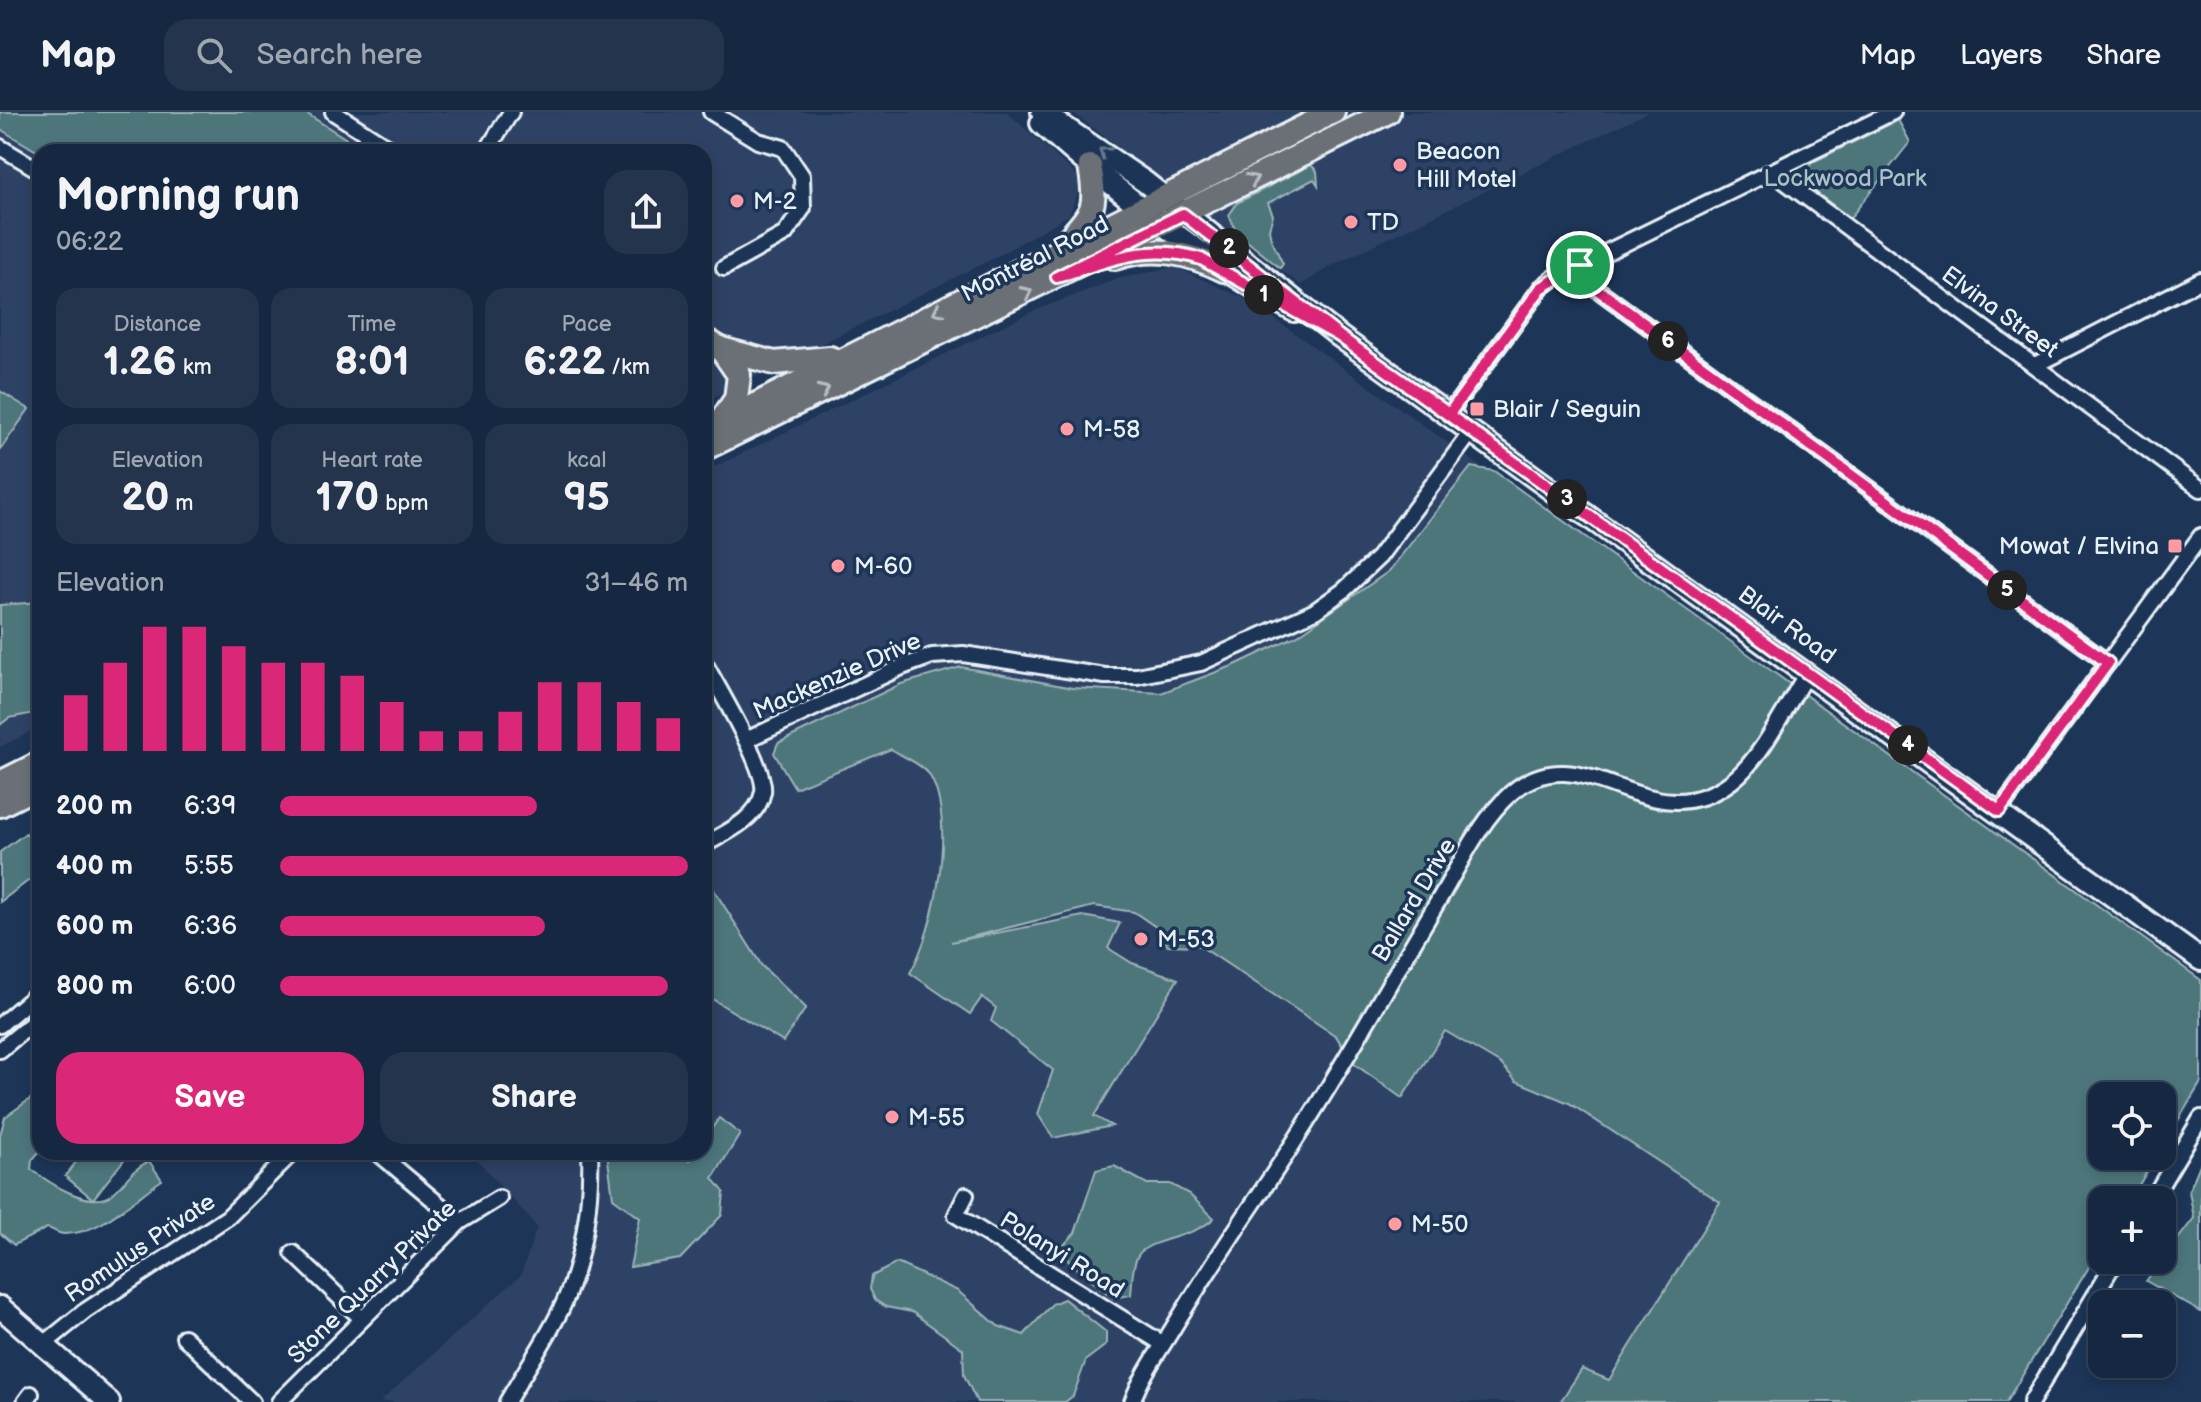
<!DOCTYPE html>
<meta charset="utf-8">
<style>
:root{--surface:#162841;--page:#23344c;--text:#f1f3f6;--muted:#9ea6b1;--line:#35445a;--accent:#db2777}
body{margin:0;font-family:"Balsamiq Sans",sans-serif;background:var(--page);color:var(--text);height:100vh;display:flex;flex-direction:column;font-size:30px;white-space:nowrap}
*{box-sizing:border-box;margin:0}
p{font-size:26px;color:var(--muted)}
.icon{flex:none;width:44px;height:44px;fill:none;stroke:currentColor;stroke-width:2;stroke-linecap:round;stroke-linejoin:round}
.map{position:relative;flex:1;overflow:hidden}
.details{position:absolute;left:32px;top:32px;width:680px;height:1016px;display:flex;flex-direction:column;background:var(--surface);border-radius:24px;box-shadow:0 4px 12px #0003,0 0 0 2px var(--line)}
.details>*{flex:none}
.fabs{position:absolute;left:2088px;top:970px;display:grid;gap:16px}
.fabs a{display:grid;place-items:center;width:88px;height:88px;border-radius:16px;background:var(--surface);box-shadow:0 4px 12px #0003,0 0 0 2px var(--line);font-size:40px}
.pin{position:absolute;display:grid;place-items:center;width:68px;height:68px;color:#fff;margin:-34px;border:4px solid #fff;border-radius:50%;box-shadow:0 2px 8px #0007}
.km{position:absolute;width:40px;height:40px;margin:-20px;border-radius:50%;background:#222;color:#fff;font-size:22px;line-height:40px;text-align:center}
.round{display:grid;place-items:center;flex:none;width:84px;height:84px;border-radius:24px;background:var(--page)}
.summary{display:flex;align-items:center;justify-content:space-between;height:136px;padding:0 24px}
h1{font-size:44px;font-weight:600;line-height:60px}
.figures{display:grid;grid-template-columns:repeat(3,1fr);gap:12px;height:136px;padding:8px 24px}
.figures div{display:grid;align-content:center;border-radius:20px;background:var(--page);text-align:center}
.figures b{font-size:40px;font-weight:600}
.figures small{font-size:22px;font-weight:400}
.figures p{font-size:22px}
.chart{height:224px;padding:16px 24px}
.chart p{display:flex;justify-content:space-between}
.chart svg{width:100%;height:144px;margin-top:8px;stroke:var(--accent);stroke-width:6}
.button{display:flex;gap:16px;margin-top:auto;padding:16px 24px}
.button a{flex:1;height:92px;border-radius:24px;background:var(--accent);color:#fff;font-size:32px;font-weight:600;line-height:92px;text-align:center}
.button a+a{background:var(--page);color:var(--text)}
ul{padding:0 24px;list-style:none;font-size:26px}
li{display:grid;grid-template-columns:128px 96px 1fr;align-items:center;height:60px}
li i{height:20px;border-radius:10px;background:var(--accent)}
header{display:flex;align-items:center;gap:48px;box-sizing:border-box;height:112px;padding:0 40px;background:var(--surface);border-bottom:2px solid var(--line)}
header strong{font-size:38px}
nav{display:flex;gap:44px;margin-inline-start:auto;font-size:28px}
.search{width:560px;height:72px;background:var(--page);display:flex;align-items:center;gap:20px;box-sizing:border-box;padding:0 28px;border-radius:24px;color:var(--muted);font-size:30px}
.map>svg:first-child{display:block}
.built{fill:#2e4265}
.green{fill:#4e767a;stroke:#9bb4b9;stroke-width:2}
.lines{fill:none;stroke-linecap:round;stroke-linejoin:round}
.street-casing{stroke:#e8f1f8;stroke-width:20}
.secondary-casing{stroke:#e8f1f8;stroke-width:26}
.primary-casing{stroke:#e8f1f8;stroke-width:28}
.street{stroke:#1d3557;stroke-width:14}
.secondary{stroke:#1d3557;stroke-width:20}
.primary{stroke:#6a7074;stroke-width:22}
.oneway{stroke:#64778f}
.oneway2{stroke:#b6bdc3}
.route-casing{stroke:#fff;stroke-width:16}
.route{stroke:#db2777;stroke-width:10}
.poi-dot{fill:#ff9aa2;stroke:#1d3557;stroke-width:3}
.labels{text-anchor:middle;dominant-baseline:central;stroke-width:7;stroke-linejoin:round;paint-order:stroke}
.poi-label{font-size:24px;fill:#e8f1f8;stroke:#1d3557;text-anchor:start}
.park-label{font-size:24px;fill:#aac0c6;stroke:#1d3557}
.street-label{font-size:24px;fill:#e8f1f8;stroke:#1d3557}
</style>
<header>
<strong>Map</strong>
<div class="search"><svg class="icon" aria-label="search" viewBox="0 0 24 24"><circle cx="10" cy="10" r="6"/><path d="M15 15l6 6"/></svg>Search here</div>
<nav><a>Map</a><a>Layers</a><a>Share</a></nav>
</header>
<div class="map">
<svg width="2201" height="1290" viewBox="0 0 2201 1290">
<rect width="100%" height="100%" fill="#1d3557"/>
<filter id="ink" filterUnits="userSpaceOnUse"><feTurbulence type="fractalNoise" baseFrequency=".0125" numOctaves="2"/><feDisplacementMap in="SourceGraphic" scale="16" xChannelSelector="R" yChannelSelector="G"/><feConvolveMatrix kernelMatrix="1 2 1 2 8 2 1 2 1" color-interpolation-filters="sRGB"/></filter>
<g filter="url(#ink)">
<g class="built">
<polygon points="0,0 1007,0 1083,69 1069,103 994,146 704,290 704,40 40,40 40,615 0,635"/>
<polygon points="1072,0 1648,0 1333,153 1301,173"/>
<polygon points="1175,155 1250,189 2201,871 2201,975 2162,1039 2162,984 2102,984 2102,1044 2159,1044 2132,1088 2102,1088 2102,1136 2008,1290 380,1290 521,1163 537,1115 470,1040 704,1040 704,360 1031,200 1117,167"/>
</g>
<g class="green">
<polygon points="0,0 304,0 367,40 40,41 0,17"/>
<polygon points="1898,8 1910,30 1850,106 1808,74 1804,66 1811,51"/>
<polygon points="1311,53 1317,59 1318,73 1314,67 1268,91 1273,103 1269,117 1271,127 1283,152 1280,156 1236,120 1229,103 1237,91"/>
<polygon points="0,279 29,297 0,338"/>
<path d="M1471,355L1494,359L2201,868V970L2162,1035V984H2102V1044H2156L2130,1088H2102V1134L2006,1290H1560L1582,1257L1609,1268L1720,1090L1569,991L1516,969L1501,952L1445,919L1402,986L1353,951L1336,924L1200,834L1167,833L1163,820L1134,800L1094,794L951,830L1083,804L1120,811L1108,836L1132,851L1178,867L1094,1004L1112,1014L1053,1026L1038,1002L1053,958L991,909L996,896L982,885L970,902L910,861C935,819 958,704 928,661C921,652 902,644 891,637L795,676L774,641L778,631L901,572L961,555L1073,576L1161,581L1235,553L1298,523L1389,459Z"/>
<polygon points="40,490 40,600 9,606 0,613 0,493"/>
<polygon points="26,721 40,739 40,760 0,790 0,740"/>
<polygon points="704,762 762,854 806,896 783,930 704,882"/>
<path d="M37,982L40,983V1039L32,1048L31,1057C48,1070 89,1098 111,1083C126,1071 128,1060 149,1049L162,1068C133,1087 102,1122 64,1122C57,1122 54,1117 47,1116L14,1133L0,1121V1023L5,1005Z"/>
<polygon points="719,1006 740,1022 713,1066 724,1080 722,1103 680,1147 630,1155 640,1106 613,1086 607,1040 678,1040 690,1048 696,1040 704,1040 704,1028"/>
<polygon points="84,1040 130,1040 93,1087 65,1064"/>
<polygon points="2201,1050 2201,1200 2146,1169 2194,1106 2189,1079"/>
<path d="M1114,1054L1147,1072H1170L1189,1082L1214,1106C1194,1127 1146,1126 1137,1145C1132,1155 1132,1172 1131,1183L1113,1186L1070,1151L1062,1135L1075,1121L1096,1058Z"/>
<polygon points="897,1151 958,1179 998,1214 1024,1223 1052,1192 1064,1187 1106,1220 1106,1233 1086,1248 1073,1284 1065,1290 977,1290 964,1263 963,1237 912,1200 886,1195 875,1188 870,1177 872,1164"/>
</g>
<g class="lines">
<g class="street-casing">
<g id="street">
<polyline points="333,0 395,40"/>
<polyline points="711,0 758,29 783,36 802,64 803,96 785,122 724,156"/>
<polyline points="0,35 40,59"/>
<polyline points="486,40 511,0"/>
<polyline points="1772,60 2201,377"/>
<polyline points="1580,153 1590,172 2108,551"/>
<polyline points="2035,253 2201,168"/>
<polyline points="1449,302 1541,176 1554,166 1893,0"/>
<path d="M704,550C717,574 767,657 763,680C758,707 725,721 704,733"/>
<polyline points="746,628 902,555 932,544 963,542 1105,564 1137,564 1201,551 1315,499 1343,479 1379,445 1472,319"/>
<polyline points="1999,699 2201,424"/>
<polyline points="0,913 40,879"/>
<polyline points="0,938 40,905"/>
<polyline points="377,1040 460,1110"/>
<polyline points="966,1083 956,1103 1163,1232"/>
<polyline points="2152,1088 2201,1006"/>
<polyline points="293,1141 362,1207"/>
<polyline points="184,1225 252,1290"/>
<polyline points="44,1232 85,1199 228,1105 293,1040"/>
<polyline points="25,1290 31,1282"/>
<polyline points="279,1290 460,1110 499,1086"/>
<path d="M507,1290C525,1258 548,1226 563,1193C583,1149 592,1088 590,1040"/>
<path d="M1132,1290C1141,1265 1156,1244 1170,1221C1199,1173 1230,1126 1261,1080C1323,990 1378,890 1434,796C1457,759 1478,710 1511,681C1585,617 1648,733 1732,669C1761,647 1787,593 1807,561"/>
<polyline points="2031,1290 2116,1148"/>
</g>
</g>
<g class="secondary-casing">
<g id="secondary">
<polyline points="1042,0 1145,70 1339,224 2201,848"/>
<path d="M1041,11C1119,81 1202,148 1294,199"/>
<polyline points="0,1195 109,1290"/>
</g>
</g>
<g class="primary-casing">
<g id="primary">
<path d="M1068,127C1095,99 1097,93 1090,54"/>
<path d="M1115,146C1154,133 1188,141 1224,158"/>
<polyline points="704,227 721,237 739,263 736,287 721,309"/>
<polyline points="721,237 774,251 830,246"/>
<polyline points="704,319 1333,0"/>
<polyline points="704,337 1388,0"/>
<polyline points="0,671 40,651"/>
<polyline points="0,693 40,673"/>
</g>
</g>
<use href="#street" class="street"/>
<use href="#secondary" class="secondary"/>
<use href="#primary" class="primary"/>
</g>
<defs><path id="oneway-chevron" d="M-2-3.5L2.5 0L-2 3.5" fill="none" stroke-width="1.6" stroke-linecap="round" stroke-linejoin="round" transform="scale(2)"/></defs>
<use class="oneway" href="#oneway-chevron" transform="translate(1104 40) rotate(-143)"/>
<g class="oneway2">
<use href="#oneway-chevron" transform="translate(1253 67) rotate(-26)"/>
<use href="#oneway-chevron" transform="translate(1027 180) rotate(-27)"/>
<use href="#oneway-chevron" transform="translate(938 199) rotate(153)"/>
<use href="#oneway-chevron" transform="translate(824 278) rotate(-25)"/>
</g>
</g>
<g class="lines" filter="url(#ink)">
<g class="route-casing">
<path id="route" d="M1580,153L1541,176L1449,302L1339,224L1201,147C1149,130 1106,149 1057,165L1183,102L1339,224L1999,699L2108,551L1590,172L1580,153"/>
</g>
<use href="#route" class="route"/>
</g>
<g class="poi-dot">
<circle cx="1400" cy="53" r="8"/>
<circle cx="737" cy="89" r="8"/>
<circle cx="1351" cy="110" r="8"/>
<rect x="1469" y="289" width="16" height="16" rx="4"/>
<circle cx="1067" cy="317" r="8"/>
<rect x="2167" y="426" width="16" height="16" rx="4"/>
<circle cx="838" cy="454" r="8"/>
<circle cx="1141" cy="827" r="8"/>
<circle cx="892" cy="1005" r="8"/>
<circle cx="1395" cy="1112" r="8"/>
</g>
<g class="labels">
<g class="poi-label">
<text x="1416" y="39">Beacon<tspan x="1416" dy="28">Hill Motel</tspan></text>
<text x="753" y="89">M-2</text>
<text x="1367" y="110">TD</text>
<text x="1493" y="297">Blair / Seguin</text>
<text x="1083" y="317">M-58</text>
<text x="2159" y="434" text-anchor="end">Mowat / Elvina</text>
<text x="854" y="454">M-60</text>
<text x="1157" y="827">M-53</text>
<text x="908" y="1005">M-55</text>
<text x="1411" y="1112">M-50</text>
</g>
<g class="park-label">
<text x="1845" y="66">Lockwood Park</text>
</g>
<g class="street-label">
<text transform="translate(1035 147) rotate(-27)">Montréal Road</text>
<text transform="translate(2000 200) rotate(36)">Elvina Street</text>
<text transform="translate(1787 513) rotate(36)">Blair Road</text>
<text transform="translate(837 564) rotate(-24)">Mackenzie Drive</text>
<text transform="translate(1414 788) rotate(-59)">Ballard Drive</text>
<text transform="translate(140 1136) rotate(-34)">Romulus Private</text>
<text transform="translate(1062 1143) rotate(32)">Polanyi Road</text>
<text transform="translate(372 1170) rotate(-44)">Stone Quarry Private</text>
</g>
</g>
</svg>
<div class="fabs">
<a><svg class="icon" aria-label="locate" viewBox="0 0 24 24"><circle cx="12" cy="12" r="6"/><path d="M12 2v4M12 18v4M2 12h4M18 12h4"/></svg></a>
<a>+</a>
<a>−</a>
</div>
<div class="pin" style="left:1580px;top:153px;background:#1e9e55"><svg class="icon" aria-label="arrive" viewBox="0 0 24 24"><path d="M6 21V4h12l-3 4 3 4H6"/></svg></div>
<b class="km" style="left:1264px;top:183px">1</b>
<b class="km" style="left:1229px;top:136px">2</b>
<b class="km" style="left:1567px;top:387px">3</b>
<b class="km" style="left:1908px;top:633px">4</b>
<b class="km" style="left:2007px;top:478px">5</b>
<b class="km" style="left:1668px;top:229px">6</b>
<section class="details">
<div class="summary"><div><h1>Morning run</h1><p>06:22</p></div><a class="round"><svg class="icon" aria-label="share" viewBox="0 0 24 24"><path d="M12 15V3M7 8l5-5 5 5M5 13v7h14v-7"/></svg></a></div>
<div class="figures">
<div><p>Distance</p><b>1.26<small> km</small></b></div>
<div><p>Time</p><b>8:01</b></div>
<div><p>Pace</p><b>6:22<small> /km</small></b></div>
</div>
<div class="figures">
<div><p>Elevation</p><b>20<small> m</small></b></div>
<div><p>Heart rate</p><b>170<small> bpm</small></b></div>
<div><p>kcal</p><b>95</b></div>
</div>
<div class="chart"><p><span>Elevation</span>31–46 m</p>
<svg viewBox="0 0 160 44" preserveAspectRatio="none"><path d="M5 44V27M15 44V17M25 44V6M35 44V6M45 44V12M55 44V17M65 44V17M75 44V21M85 44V29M95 44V38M105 44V38M115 44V32M125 44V23M135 44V23M145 44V29M155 44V34"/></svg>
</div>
<ul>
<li><b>200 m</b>6:39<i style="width:63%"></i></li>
<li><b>400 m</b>5:55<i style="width:100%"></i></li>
<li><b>600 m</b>6:36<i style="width:65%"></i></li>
<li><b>800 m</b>6:00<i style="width:95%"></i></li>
</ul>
<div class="button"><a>Save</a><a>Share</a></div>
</section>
</div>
